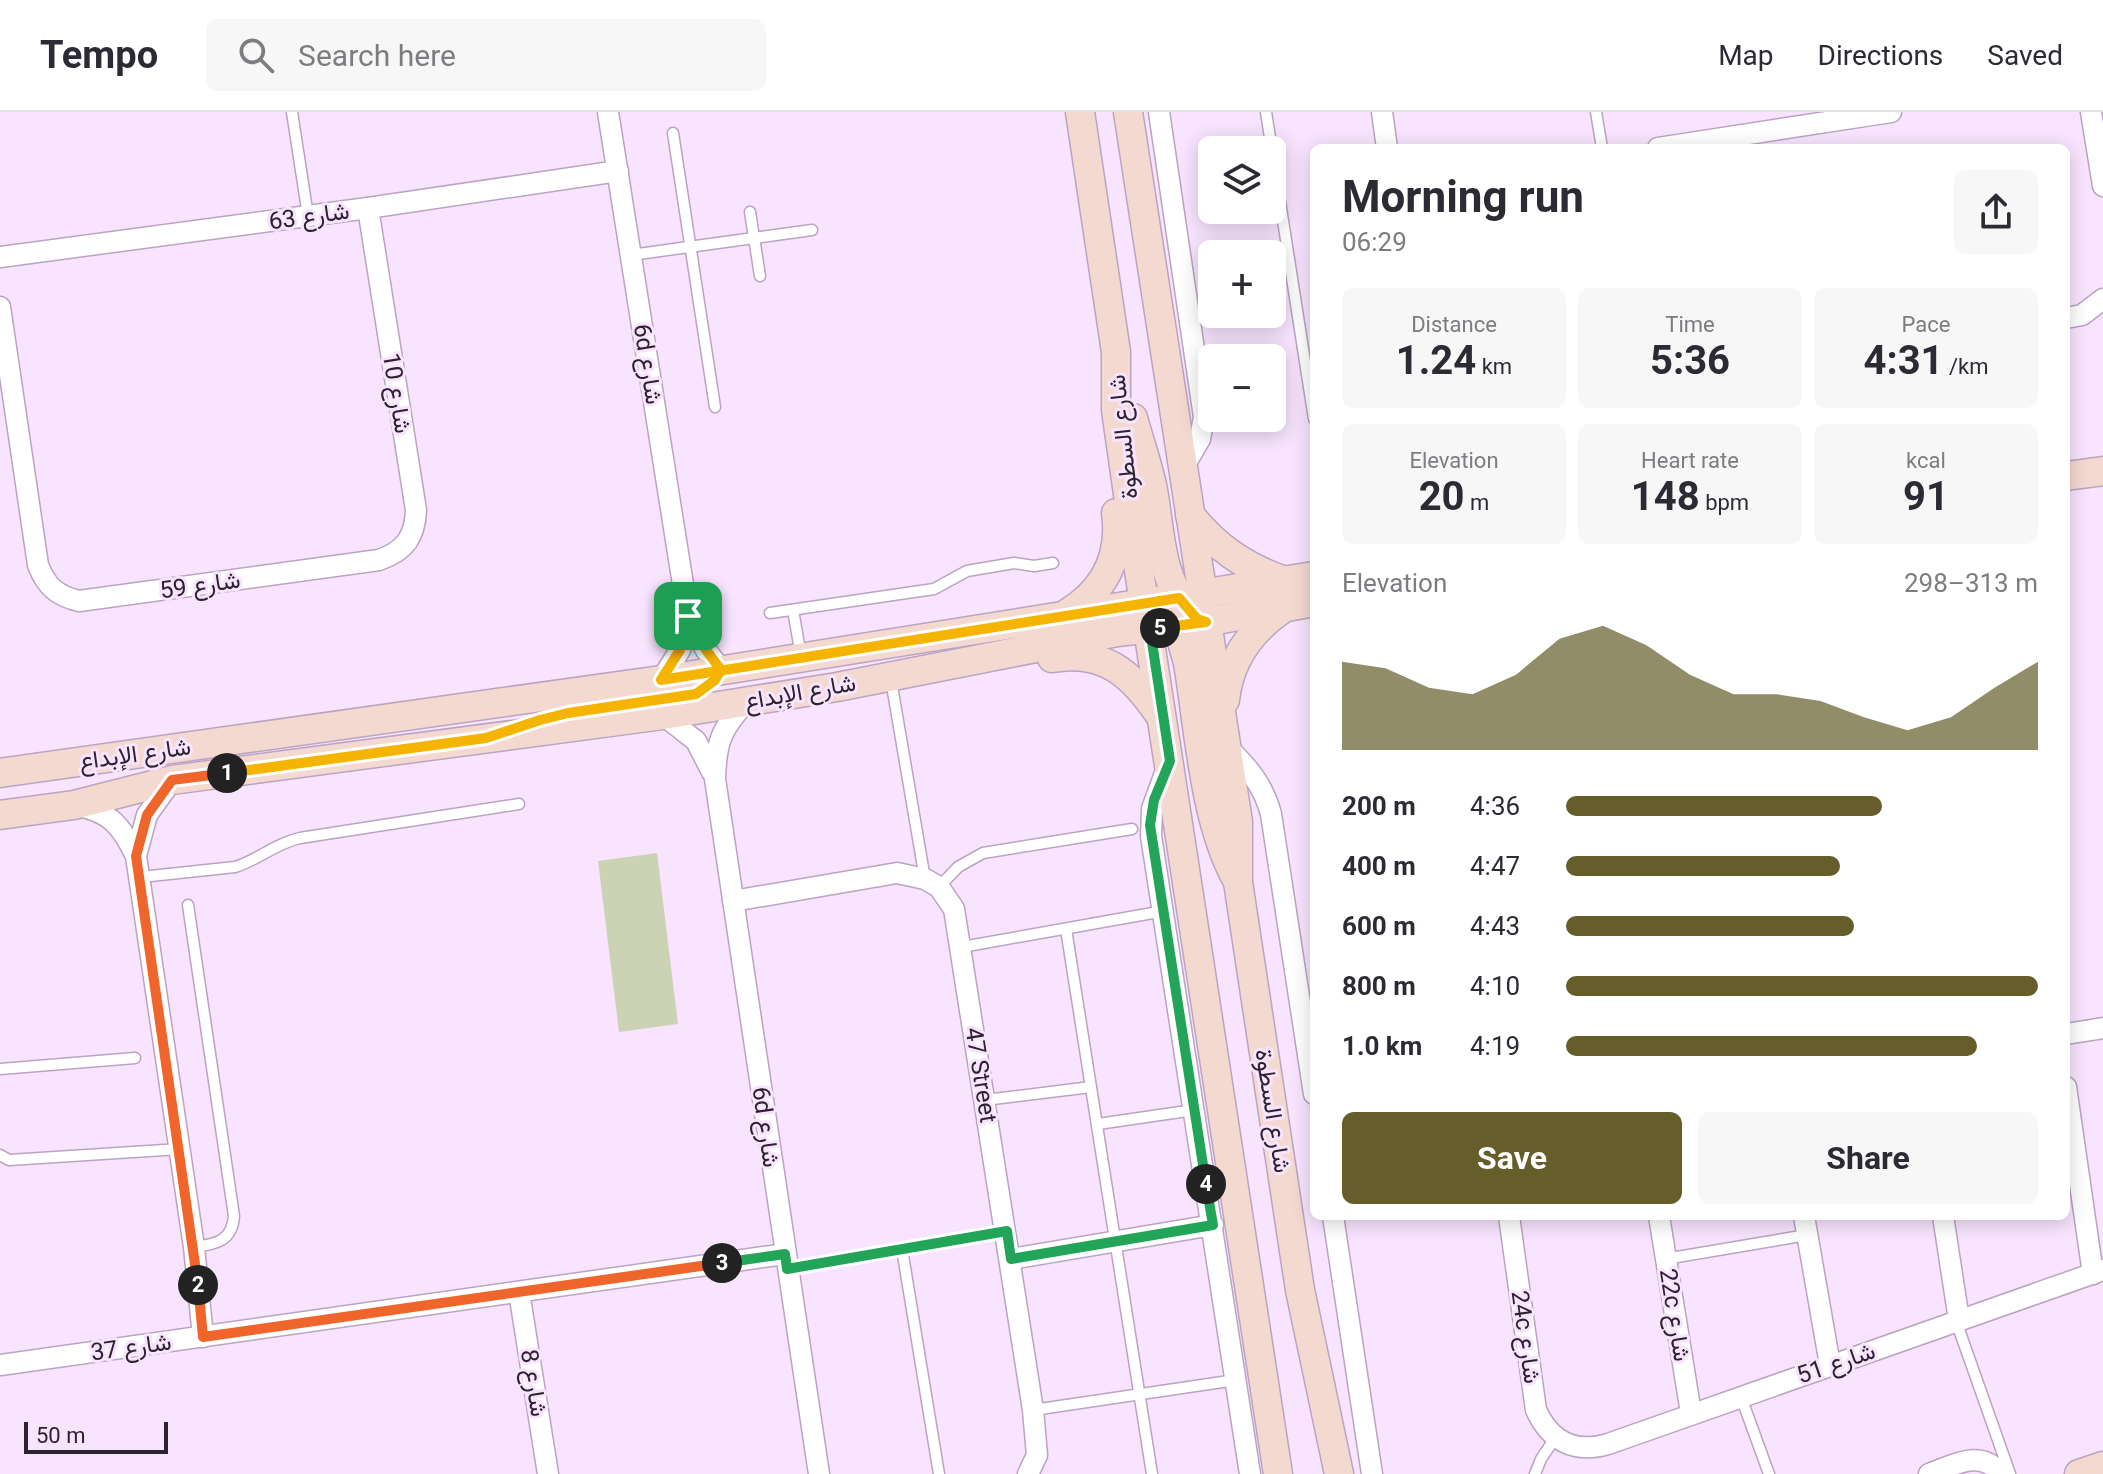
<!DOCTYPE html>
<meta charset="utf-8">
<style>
:root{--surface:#fff;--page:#f7f7f7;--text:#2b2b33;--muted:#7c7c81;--line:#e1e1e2;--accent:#655d2a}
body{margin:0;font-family:Roboto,Vazirmatn,sans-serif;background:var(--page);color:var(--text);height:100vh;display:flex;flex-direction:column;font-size:30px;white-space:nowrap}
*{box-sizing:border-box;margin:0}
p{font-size:26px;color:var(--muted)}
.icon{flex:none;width:44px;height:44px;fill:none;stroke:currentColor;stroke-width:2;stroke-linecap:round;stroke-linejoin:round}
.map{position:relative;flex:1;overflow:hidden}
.panel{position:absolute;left:1310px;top:32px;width:760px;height:1076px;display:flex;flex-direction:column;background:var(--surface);border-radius:12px;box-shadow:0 4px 20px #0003}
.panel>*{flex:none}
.buttons{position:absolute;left:1198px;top:24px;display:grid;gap:16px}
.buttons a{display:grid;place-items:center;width:88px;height:88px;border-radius:12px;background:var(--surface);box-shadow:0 4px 20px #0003;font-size:40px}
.scale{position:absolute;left:24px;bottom:20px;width:144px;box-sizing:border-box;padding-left:8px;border:4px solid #2c232f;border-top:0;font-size:22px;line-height:28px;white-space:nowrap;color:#2c232f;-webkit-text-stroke:6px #f8e4fe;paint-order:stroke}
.pin{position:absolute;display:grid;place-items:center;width:68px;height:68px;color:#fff;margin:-34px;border-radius:16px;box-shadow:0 4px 12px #0006}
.km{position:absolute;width:40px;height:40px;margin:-20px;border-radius:50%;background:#222;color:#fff;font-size:22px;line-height:40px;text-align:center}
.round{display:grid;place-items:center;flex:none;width:84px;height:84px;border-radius:12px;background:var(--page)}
.head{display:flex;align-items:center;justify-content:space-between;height:136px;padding:0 32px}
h1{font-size:44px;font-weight:700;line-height:60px}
.figures{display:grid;grid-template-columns:repeat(3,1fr);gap:12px;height:136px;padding:8px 32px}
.figures div{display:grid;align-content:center;border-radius:12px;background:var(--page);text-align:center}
.figures b{font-size:40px;font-weight:700}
.figures small{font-size:22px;font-weight:400}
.figures p{font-size:22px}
.chart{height:224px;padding:16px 32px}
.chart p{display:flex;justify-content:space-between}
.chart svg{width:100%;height:144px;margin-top:8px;fill:var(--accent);opacity:.7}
.action{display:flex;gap:16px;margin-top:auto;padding:16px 32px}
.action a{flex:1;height:92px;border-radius:12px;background:var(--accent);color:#fff;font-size:32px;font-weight:700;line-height:92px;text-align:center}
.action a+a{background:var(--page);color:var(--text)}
ul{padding:0 32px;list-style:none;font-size:26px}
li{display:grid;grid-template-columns:128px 96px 1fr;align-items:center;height:60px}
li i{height:20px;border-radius:10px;background:var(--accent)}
header{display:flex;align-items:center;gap:48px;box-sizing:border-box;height:112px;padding:0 40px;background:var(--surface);border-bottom:2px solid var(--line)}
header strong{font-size:38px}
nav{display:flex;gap:44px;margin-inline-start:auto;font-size:28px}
.search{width:560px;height:72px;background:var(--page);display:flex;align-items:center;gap:20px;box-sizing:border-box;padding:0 28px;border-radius:12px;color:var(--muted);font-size:30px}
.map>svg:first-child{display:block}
.pitch{fill:#ccd3b4}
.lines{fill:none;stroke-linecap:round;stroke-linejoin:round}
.lane-casing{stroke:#baa4c2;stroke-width:13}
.street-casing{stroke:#baa4c2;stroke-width:23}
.secondary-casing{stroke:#baa4c2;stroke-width:31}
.lane{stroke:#fff;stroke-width:10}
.street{stroke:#fff;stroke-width:20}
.secondary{stroke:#f4d9d1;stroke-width:28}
.split-1-casing{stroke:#fff;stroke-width:16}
.split-2-casing{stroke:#fff;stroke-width:16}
.split-3-casing{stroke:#fff;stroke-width:16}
.split-4-casing{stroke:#fff;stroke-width:16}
.split-5-casing{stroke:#fff;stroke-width:16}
.split-6-casing{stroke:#fff;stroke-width:16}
.split-1{stroke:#f5b400;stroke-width:10}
.split-2{stroke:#f0652b;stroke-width:10}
.split-3{stroke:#f0652b;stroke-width:10}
.split-4{stroke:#22a559;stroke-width:10}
.split-5{stroke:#22a559;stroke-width:10}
.split-6{stroke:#f5b400;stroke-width:10}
.labels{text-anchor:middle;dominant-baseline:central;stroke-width:6;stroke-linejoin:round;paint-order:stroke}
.street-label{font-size:24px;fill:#2c232f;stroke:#f8e4fe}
</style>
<header>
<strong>Tempo</strong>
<div class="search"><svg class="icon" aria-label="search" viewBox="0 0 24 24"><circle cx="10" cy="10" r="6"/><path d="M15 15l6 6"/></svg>Search here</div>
<nav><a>Map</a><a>Directions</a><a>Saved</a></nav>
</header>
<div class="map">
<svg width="2103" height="1362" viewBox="0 0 2103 1362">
<rect width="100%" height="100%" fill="#f8e4fe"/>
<polygon class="pitch" points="657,741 678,912 619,920 598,749"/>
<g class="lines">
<g class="lane-casing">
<g id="lane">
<polyline points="292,0 308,104"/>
<polyline points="1266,0 1314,307"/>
<polyline points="1596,0 1602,36"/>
<polyline points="673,21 715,295"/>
<polyline points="750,100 760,164"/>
<polyline points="631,143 812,118"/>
<polyline points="793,498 801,544"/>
<polyline points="770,501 934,477 967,459 1014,451 1034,454 1053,451"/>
<polyline points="891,568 925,767"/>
<path d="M141,765L235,755C258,748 276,731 300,726L519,692"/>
<polyline points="939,775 958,755 983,741 1132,717"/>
<path d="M188,793L234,1104C232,1129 217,1132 194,1135"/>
<polyline points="1066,817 1152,1362"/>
<polyline points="962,835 1164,799"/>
<polyline points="0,957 135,946"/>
<polyline points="985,988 1091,975"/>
<polyline points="1098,1012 1194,998"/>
<polyline points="0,1043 9,1048 180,1037"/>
<polyline points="902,1137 939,1362"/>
<polyline points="1665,1147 1807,1123"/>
<polyline points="788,1156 1005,1119"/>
<polyline points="1956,1209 2010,1362"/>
<polyline points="1741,1285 1769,1362"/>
<polyline points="1033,1298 1236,1268"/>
<polyline points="1535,1362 1541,1347 1555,1326"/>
</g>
</g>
<g class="street-casing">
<g id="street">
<polyline points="608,0 688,504 680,538 661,568"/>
<polyline points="1159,0 1204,305 1200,327 1183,356"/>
<polyline points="1382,0 1387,36"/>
<polyline points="2091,0 2103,74"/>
<polyline points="1658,36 1891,0"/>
<polyline points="0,145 368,96 618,59"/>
<path d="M0,195L38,453C46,474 57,484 79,489L379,448C405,439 415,425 416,398L368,96"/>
<polyline points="2066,206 2082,203 2103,187"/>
<polyline points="688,504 706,538 721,558"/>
<path d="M746,590C721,617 716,630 715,667L819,1362"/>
<polyline points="663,603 696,629 712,660"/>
<path d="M1225,633C1247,654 1263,672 1271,702L1314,982"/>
<polyline points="1168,653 1152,697 1151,724 1250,1362"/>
<path d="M78,694C111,700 122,715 136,744L194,1135L203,1225"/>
<polyline points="136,744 147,703 172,668"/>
<polyline points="733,789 897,761 925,767 939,775 954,797 1033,1298 1037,1343 1028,1362"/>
<polyline points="2066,922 2103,916"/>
<polyline points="2066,975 2093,1162"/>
<polyline points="1333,1104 1372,1362"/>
<path d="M1509,1104L1536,1298C1550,1329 1575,1342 1608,1332L2103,1158"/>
<polyline points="1659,1104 1691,1301"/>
<polyline points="1804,1104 1830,1253"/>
<polyline points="1943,1104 1959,1208"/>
<polyline points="1011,1147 1213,1113"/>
<polyline points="519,1180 548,1362"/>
<polyline points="0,1253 785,1142"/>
<path d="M1929,1362C1954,1353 1981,1336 2001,1362"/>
</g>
</g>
<g class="secondary-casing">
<g id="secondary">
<polyline points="1080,0 1116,240 1116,298 1138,452 1278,1362"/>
<polyline points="1128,0 1238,710 1238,770 1300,1178 1339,1362"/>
<path d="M1133,306C1139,328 1147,351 1152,373C1161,418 1158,461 1188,498"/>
<polyline points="2066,364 2103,359"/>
<path d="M1190,403C1216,435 1243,454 1282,468"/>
<path d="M1068,501C1105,478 1122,444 1116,401"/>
<path d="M1161,502L1181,526L1188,551C1199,617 1204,708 1236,766"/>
<path d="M1052,546C1104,537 1132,562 1159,602"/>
<path d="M1225,588C1229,550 1249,520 1281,498"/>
<polyline points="0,661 661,568 1314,464"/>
<polyline points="0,703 74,693 172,668 663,603 837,575 1117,520 1206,510 1314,490"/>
<polyline points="2079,1362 2103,1354"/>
</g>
</g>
<use href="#lane" class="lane"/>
<use href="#street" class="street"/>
<use href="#secondary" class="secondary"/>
</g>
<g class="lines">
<g class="split-1-casing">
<polyline id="split-1" points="227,661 486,626 540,608 568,601 696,582 715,568 721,558 706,538 688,504"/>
</g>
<g class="split-2-casing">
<polyline id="split-2" points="198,1173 136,744 147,703 172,668 227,661"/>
</g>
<g class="split-3-casing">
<polyline id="split-3" points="198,1173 203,1225 722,1151"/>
</g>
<g class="split-4-casing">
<polyline id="split-4" points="722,1151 785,1142 787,1157 1007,1119 1011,1147 1213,1113 1206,1072"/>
</g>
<g class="split-5-casing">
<polyline id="split-5" points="1160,516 1150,517 1170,649 1154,688 1150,713 1206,1072"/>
</g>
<g class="split-6-casing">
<polyline id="split-6" points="688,504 680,538 661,568 1179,486 1197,507 1206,510 1160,516"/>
</g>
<use href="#split-1" class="split-1"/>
<use href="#split-2" class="split-2"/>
<use href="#split-3" class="split-3"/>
<use href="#split-4" class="split-4"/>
<use href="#split-5" class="split-5"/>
<use href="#split-6" class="split-6"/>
</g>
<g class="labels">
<g class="street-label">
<text transform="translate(309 104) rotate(-8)">شارع 63</text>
<text transform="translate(648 252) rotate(81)">6d شارع</text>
<text transform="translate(397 281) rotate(81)">شارع 10</text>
<text transform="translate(1123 325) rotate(-96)">شارع السطوة</text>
<text transform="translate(200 473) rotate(-8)">شارع 59</text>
<text transform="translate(800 580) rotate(-10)">شارع الإبداع</text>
<text transform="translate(135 642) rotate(-8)">شارع الإبداع</text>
<text transform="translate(981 963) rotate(81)">47 Street</text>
<text transform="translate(1273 999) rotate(81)">شارع السطوة</text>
<text transform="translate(766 1015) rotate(82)">6d شارع</text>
<text transform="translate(1675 1203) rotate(81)">22c شارع</text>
<text transform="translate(1526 1225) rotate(82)">24c شارع</text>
<text transform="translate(131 1235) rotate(-8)">شارع 37</text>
<text transform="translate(1836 1251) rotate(-19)">شارع 51</text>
<text transform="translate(534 1271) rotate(81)">8 شارع</text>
</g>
</g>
</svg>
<div class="buttons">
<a><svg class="icon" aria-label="layers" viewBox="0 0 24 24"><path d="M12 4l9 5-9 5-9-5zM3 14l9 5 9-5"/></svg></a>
<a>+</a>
<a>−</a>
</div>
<div class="scale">50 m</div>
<div class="pin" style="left:688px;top:504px;background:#1e9e55"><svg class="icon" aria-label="arrive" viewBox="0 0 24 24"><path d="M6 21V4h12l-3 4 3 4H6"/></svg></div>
<b class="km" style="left:227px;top:661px">1</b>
<b class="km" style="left:198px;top:1173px">2</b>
<b class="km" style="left:722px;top:1151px">3</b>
<b class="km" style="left:1206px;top:1072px">4</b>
<b class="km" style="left:1160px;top:516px">5</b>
<section class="panel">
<div class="head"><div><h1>Morning run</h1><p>06:29</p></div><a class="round"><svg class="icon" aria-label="share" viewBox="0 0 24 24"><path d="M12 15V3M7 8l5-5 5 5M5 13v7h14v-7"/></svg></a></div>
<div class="figures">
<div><p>Distance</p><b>1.24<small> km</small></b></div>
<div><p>Time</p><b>5:36</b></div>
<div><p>Pace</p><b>4:31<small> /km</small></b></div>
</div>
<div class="figures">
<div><p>Elevation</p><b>20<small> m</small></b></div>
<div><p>Heart rate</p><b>148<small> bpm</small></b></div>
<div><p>kcal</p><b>91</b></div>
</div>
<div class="chart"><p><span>Elevation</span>298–313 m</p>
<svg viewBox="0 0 160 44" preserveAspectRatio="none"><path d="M0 44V17L10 19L20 25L30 27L40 21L50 10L60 6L70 12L80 21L90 27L100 27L110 29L120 34L130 38L140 34L150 25L160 17V44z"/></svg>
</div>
<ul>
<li><b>200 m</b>4:36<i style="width:67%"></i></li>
<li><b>400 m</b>4:47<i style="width:58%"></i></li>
<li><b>600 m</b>4:43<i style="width:61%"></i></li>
<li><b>800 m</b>4:10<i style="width:100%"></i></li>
<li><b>1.0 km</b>4:19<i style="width:87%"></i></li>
</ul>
<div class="action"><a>Save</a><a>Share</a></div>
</section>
</div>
